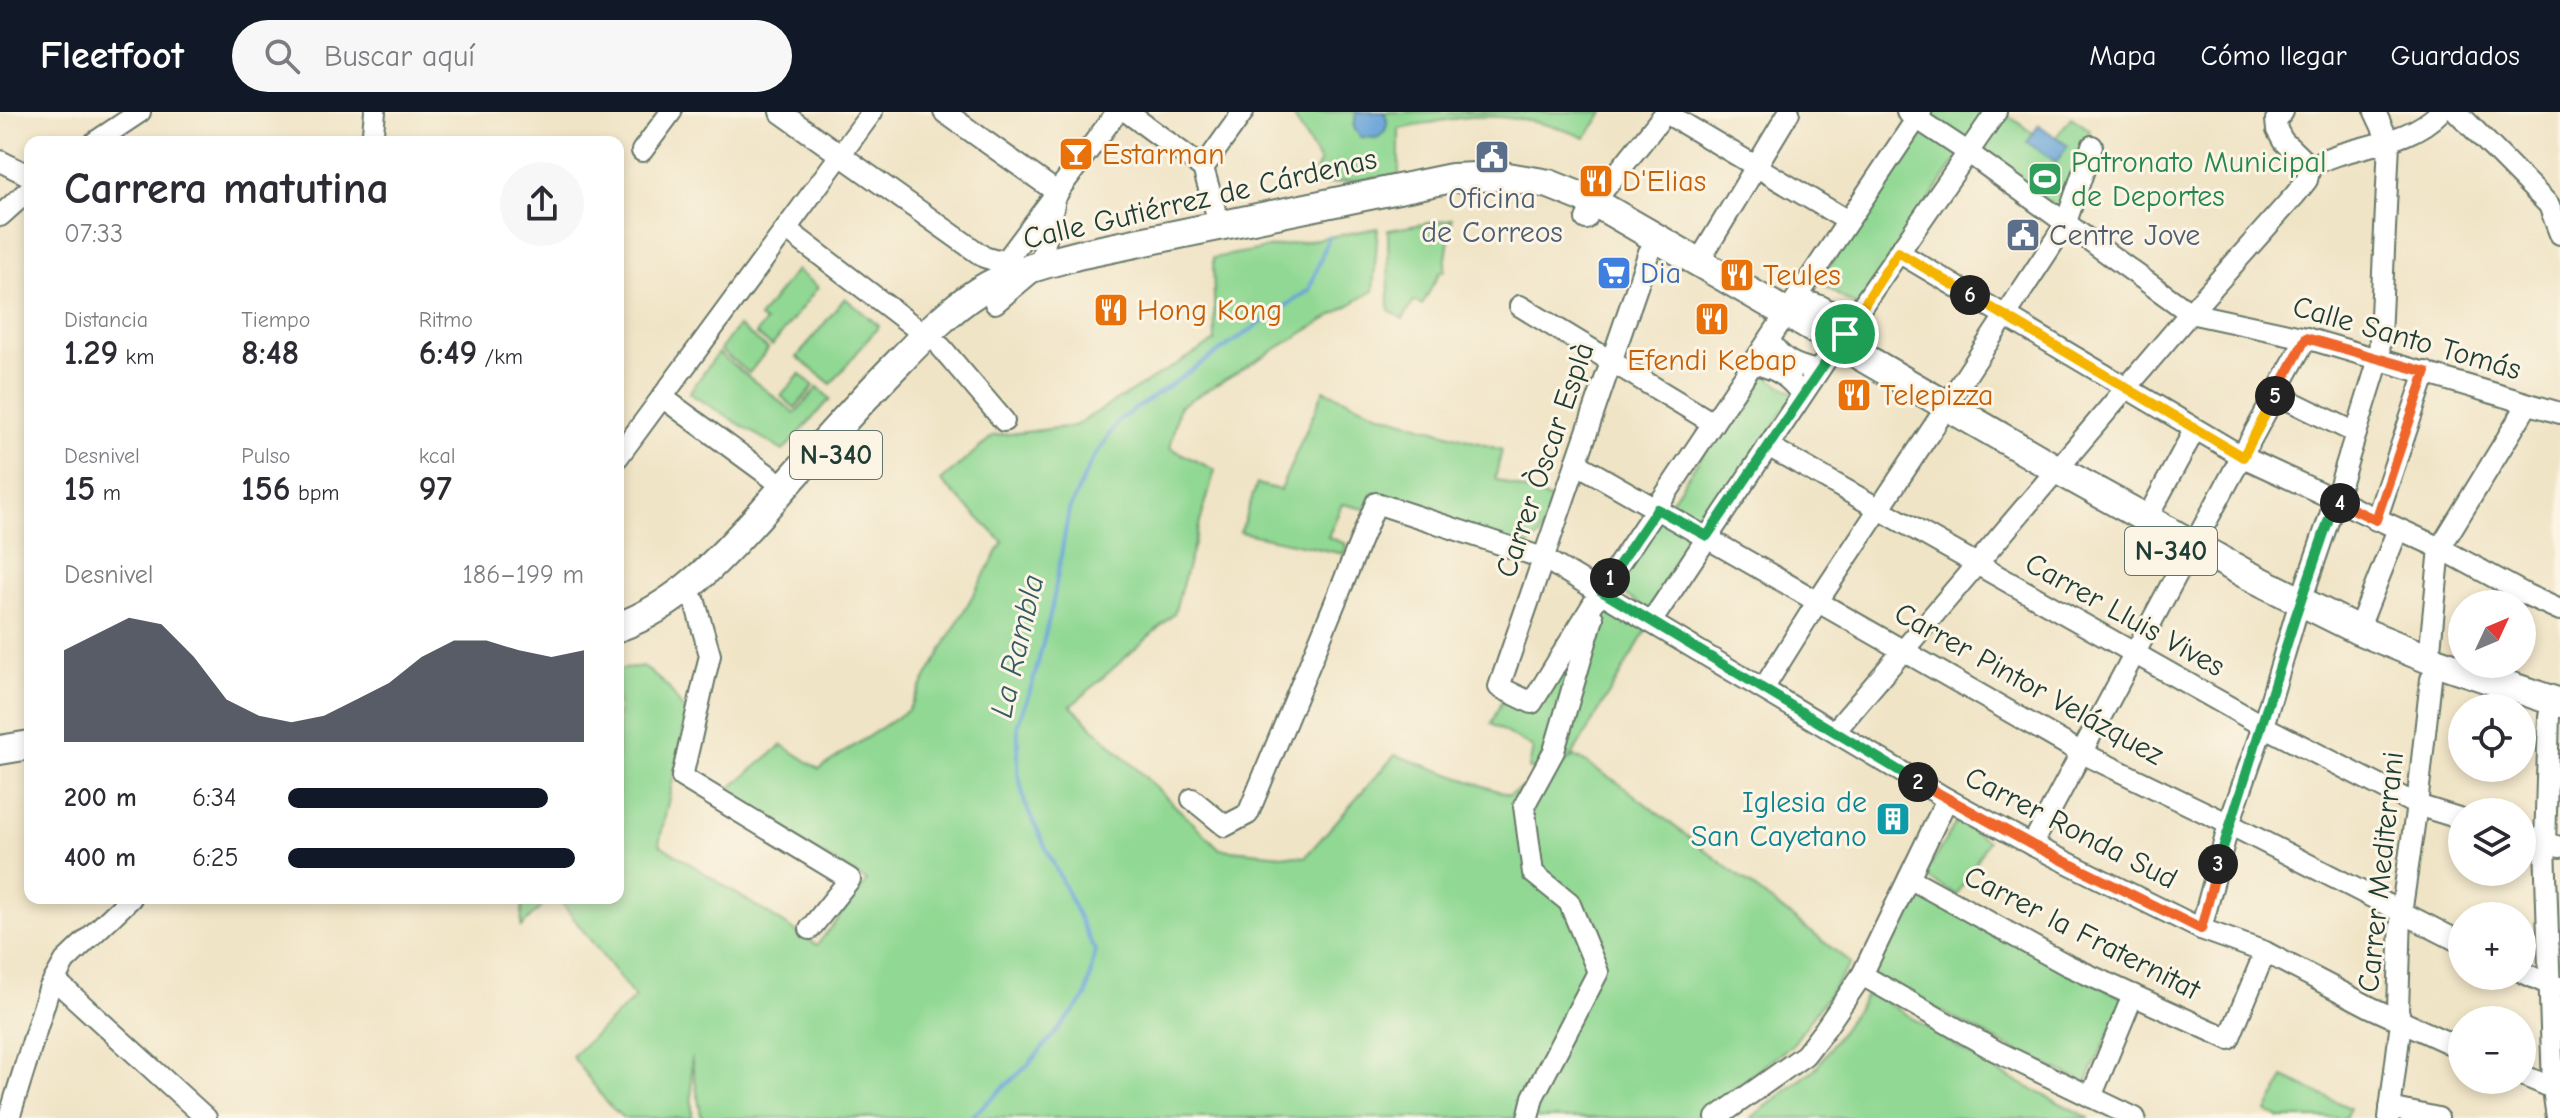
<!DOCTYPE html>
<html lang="es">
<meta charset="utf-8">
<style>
:root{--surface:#fff;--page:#f7f7f7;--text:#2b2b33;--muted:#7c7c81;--accent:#111827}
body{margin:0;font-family:"Comic Neue",sans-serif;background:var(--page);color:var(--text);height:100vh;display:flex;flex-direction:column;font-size:30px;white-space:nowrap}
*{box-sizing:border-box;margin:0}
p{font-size:26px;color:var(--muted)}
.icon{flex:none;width:44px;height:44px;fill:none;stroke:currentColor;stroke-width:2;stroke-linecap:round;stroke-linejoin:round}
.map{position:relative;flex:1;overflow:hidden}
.panel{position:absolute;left:24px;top:24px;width:600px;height:768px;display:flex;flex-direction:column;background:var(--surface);border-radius:16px;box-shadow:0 4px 12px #0003}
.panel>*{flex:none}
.needle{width:52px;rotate:46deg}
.fabs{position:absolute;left:2448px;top:478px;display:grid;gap:16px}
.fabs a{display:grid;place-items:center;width:88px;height:88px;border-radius:50%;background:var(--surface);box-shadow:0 4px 12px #0003;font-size:40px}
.pin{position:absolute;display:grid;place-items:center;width:68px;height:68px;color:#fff;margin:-34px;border:4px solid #fff;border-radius:50%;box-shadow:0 2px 8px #0007}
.km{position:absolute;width:40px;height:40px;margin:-20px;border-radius:50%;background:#222;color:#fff;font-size:22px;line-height:40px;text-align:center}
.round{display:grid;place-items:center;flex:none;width:84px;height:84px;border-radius:42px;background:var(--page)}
.overview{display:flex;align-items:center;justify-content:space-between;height:136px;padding:0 40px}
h1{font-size:44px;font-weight:800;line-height:60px}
.stats{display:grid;grid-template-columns:repeat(3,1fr);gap:12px;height:136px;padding:8px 40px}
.stats div{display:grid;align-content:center}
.stats b{font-size:34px;font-weight:800}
.stats small{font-size:22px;font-weight:400}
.stats p{font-size:22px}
.chart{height:224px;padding:16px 40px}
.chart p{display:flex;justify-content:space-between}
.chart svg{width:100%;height:144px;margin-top:8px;fill:var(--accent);opacity:.7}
ul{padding:0 40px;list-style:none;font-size:26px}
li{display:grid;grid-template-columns:128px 96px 1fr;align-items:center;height:60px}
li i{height:20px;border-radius:10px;background:var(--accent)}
header{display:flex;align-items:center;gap:48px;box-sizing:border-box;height:112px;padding:0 40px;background:var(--accent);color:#fff}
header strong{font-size:38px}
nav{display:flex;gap:44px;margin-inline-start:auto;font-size:28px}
.search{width:560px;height:72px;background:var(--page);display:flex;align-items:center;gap:20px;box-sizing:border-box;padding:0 28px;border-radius:44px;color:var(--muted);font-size:30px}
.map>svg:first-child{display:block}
.green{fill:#90d893;stroke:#588a64;stroke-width:2}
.water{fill:#66a3d8;stroke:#427086;stroke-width:2}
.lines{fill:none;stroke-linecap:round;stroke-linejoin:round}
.stream{stroke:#66a3d8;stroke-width:4}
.minor-casing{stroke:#687767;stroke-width:24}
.highway-casing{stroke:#687767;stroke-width:32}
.minor{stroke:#fff;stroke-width:20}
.highway{stroke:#fff;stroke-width:28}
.split-1-casing{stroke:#fff;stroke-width:16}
.split-2-casing{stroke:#fff;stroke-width:16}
.split-3-casing{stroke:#fff;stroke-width:16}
.split-4-casing{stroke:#fff;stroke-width:16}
.split-5-casing{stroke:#fff;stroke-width:16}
.split-6-casing{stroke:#fff;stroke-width:16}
.split-7-casing{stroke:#fff;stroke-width:16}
.split-1{stroke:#22a559;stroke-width:10}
.split-2{stroke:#22a559;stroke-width:10}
.split-3{stroke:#f0652b;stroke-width:10}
.split-4{stroke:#22a559;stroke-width:10}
.split-5{stroke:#f0652b;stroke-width:10}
.split-6{stroke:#f5b400;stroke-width:10}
.split-7{stroke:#f5b400;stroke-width:10}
.labels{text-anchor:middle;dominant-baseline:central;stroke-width:6;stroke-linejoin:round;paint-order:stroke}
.shield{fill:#fcf5e5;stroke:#617469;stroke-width:2}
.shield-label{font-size:28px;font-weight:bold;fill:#1f3d34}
.food-label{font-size:30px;fill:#c56008;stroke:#fcf5e5;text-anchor:start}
.leisure-label{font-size:30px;fill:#27864d;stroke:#fcf5e5;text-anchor:start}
.service-label{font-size:30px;fill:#4e5e75;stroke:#fcf5e5}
.street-label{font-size:30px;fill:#1f3d34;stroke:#fcf5e5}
.shop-label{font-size:30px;fill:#366cbe;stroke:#fcf5e5;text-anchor:start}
.culture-label{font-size:30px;fill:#0d838f;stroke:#fcf5e5;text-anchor:end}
.water-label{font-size:32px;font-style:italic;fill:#345c65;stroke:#fcf5e5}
</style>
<header>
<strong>Fleetfoot</strong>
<div class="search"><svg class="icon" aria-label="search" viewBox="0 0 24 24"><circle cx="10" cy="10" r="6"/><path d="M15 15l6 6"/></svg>Buscar aquí</div>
<nav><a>Mapa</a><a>Cómo llegar</a><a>Guardados</a></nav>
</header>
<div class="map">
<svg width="2560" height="1006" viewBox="0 0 2560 1006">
<rect width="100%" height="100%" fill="#fcf5e5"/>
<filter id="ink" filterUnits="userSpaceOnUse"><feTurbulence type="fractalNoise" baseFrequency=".0125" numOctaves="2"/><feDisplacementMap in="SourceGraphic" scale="16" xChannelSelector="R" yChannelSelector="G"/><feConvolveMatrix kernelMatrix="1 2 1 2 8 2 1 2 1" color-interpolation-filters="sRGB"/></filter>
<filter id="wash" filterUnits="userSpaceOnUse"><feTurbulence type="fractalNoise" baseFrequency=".006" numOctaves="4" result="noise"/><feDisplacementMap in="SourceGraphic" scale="32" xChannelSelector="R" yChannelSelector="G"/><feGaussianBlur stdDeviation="1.8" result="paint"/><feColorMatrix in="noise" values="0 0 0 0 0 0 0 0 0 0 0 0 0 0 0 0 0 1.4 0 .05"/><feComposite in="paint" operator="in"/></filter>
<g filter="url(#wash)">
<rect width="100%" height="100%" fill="#f0e4c6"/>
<g class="green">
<path d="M1291,0H1604L1585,26C1551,11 1506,2 1468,5C1445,7 1422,13 1399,17V63L1310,74L1320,50Z"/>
<polygon points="1932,0 1989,0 1857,195 1819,170"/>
<polygon points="2004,1 2050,33 2071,5 2090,18 2065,93 2059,97 1977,40"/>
<polygon points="1452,107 1444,160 1440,160 1422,193 1414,189 1403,207 1389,198 1388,118"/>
<polygon points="1378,116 1373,179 1179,295 1170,336 1215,358 1174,502 1071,594 1220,737 1305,745 1395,643 1509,683 1570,647 1560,642 1603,490 1647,517 1571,646 1575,644 1620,672 1851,851 1793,932 1695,1006 705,1006 701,1003 691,945 692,1006 623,1006 608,992 572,944 635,886 558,786 618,786 618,558 643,554 668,575 687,603 659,732 817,833 867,769 722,683 782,633 819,657 908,598 1003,430 941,369 993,324 1074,314 1215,229 1213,146"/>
<polygon points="796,158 818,175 772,234 756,222 765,210 759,206"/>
<polygon points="845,186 879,214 831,272 797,245"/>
<polygon points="738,214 768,237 749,261 720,238"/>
<polygon points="718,241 795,301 818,275 830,287 783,339 689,281"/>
<polygon points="1758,259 1795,282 1648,498 1614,475"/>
<polygon points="800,262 814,274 795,296 781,284"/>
<polygon points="1324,278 1377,301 1502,338 1495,367 1552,388 1539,425 1524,437 1372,381 1365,397 1342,392 1328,425 1346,432 1344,442 1240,420 1257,372 1280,378"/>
<polygon points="1585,512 1548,634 1534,659 1529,656 1533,636 1491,612 1502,588 1533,598"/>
<polygon points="1956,710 1988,729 1957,783 1924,764"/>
<polygon points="1916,781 2125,887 2086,971 2024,943 1872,863"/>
<polygon points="523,786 550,786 521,815"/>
<polygon points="1869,879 1997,960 2090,1006 1751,1006 1817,955"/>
<polygon points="2284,965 2350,996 2345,1006 2279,1006 2267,1000"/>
</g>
<g class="water">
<path d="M1356,0H1384C1390,10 1387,20 1377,26L1361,25L1354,16Z"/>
<polygon points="2039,13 2068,34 2056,50 2027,30"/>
</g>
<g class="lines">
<polyline class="stream" points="970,1006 1027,954 1086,885 1095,839 1025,692 1018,660 1018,611 1033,570 1052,495 1069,398 1091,350 1119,308 1309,178 1329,125"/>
</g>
</g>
<g filter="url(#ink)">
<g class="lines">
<g class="minor-casing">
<g id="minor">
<polyline points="780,0 984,145 997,149 1009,146"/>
<polyline points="944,0 1058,81"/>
<polyline points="1127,0 1203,56 1220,114"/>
<polyline points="1907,0 1969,41 2190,201 2306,226 2560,301"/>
<polyline points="2283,0 2276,8 2277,18 2283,29 2310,55"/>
<polyline points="2457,0 2549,93 2560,122"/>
<polyline points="1666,1 1848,109"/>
<polyline points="95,30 140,0"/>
<polyline points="372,30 375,0"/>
<polyline points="642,39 671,0"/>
<polyline points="0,49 30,64"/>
<path d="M2310,55C2351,31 2405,36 2440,0"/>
<polyline points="1203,56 1243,0"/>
<polyline points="0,104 30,77"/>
<polyline points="1586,107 1594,90 1666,0"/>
<polyline points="786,117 925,223"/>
<polyline points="1649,140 1499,575 1532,591 1601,479 1921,0"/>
<polyline points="1898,140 2243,345 2440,436 2527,483 2560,498"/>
<polyline points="1698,151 1789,0"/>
<polyline points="1002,154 1117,0"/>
<path d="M1796,190C1822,189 1834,199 1845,222"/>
<polyline points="995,191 1040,153 1054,92"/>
<polyline points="1520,194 1713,311"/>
<path d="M1770,229C1782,249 1796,254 1818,259"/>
<polyline points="941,235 1004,309"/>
<path d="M1754,252C1776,256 1789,265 1802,283"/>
<polyline points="2276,282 2356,321"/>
<polyline points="662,285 775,368"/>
<polyline points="1946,294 2065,113 2092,34"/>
<polyline points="1768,334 2263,614 2417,693 2462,707"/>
<polyline points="618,345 872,0"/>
<polyline points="1576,351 2080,640 2229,712 2462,831"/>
<polyline points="2146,408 2195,317"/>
<polyline points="2376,408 2426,260"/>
<polyline points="2193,434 2306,226"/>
<polyline points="695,490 710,543 682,665 850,767 810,817"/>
<polyline points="1651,510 1859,198 1996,0"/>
<polyline points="2358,518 2398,417"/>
<polyline points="2429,547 2440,436 2528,292"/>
<polyline points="1763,577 1818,489 1938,308"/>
<polyline points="2549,604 2545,732 2553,977 2557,1006"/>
<polyline points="1835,619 2190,201 2295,83 2307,68 2310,55"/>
<polyline points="1192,687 1225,714 1248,702 1376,391 1543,446 1947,687 2032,733 2201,817 2265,840 2370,895 2462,937"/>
<polyline points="2522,725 2560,735"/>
<polyline points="2032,733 2185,447"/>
<polyline points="1909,766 2067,853 2229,927 2265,840"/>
<polyline points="2201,817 2229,712 2263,614 2295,506 2335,389 2379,247 2389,30 2375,0"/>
<polyline points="2522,860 2550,873 2560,875"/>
<polyline points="1862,863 1996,939 2135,1006"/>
<polyline points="55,868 206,1006"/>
<polyline points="2522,963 2560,979"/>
<polyline points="2091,985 2133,883"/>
<polyline points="2390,996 2438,1006"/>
<polyline points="9,1006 49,877 65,849 131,786"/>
<polyline points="1528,1006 1533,985 1598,860 1569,790 1533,761 1524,694 1554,639 1593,506"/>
<polyline points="1716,1006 1805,943 1825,917 1862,863 1947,687"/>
<polyline points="2389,1006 2401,910 2398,898 2401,802 2417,693 2431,567"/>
</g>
</g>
<g class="highway-casing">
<g id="highway">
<path d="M618,515C679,493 721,446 763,399C807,349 851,299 898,251C923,225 949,198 979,179C1009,160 1048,151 1082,142L1452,66L1502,64L1549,72L1594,90L2058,358L2246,462L2358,518L2429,547L2560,591"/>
<polyline points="0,638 30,633"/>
</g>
</g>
<use href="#minor" class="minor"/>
<use href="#highway" class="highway"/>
</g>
</g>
<g class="lines" filter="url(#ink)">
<g class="split-1-casing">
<polyline id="split-1" points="1610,466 1657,397 1707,424 1845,222"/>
</g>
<g class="split-2-casing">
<polyline id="split-2" points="1610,466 1601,479 1918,670"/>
</g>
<g class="split-3-casing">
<polyline id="split-3" points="1918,670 2032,733 2201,817 2218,752"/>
</g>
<g class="split-4-casing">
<polyline id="split-4" points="2218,752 2295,506 2335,389 2340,391"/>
</g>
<g class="split-5-casing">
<polyline id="split-5" points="2275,284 2306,226 2426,260 2376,408 2340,391"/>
</g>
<g class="split-6-casing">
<polyline id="split-6" points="1970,183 2243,345 2275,284"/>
</g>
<g class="split-7-casing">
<polyline id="split-7" points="1845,222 1898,140 1970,183"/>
</g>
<use href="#split-1" class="split-1"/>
<use href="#split-2" class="split-2"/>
<use href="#split-3" class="split-3"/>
<use href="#split-4" class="split-4"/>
<use href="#split-5" class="split-5"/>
<use href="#split-6" class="split-6"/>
<use href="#split-7" class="split-7"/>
</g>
<defs>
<g id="bar-square" transform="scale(1.8)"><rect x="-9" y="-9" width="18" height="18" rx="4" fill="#e8710a" stroke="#fcf5e5"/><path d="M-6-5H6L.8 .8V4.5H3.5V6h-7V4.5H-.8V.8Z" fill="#fff"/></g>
<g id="civic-square" transform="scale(1.8)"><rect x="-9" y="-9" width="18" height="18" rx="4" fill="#5c6f8a" stroke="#fcf5e5"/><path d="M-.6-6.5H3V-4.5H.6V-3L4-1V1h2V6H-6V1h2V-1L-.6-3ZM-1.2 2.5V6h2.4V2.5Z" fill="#fff"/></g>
<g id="stadium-square" transform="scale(1.8)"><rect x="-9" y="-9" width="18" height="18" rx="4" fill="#2e9e5b" stroke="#fcf5e5"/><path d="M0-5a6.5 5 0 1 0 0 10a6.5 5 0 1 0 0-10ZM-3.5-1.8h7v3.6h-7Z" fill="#fff"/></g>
<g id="restaurant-square" transform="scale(1.8)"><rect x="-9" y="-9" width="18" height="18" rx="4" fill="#e8710a" stroke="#fcf5e5"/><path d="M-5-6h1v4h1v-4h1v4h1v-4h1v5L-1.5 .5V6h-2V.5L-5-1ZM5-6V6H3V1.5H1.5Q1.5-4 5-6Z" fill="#fff"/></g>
<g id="supermarket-square" transform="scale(1.8)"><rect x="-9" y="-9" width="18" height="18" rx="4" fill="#3f7fe0" stroke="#fcf5e5"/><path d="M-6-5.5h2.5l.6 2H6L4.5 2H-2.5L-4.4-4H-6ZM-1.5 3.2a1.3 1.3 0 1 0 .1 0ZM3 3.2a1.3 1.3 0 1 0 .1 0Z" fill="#fff"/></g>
<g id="building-square" transform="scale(1.8)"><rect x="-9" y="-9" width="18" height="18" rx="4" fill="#0f9aa8" stroke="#fcf5e5"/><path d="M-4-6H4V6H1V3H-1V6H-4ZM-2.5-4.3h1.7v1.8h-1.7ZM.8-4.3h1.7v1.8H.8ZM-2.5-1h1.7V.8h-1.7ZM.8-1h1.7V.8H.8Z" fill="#fff"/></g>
</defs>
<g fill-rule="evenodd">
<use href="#bar-square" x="1076" y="42"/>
<use href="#civic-square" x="1492" y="45"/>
<use href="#stadium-square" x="2045" y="67"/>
<use href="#restaurant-square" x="1596" y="69"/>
<use href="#civic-square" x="2023" y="123"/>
<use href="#supermarket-square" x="1614" y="161"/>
<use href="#restaurant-square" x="1737" y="163"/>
<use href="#restaurant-square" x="1111" y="198"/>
<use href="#restaurant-square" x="1712" y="207"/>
<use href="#restaurant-square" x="1854" y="283"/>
<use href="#building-square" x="1893" y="707"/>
</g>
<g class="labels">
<g class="shield">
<rect x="790" y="319" width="92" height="48" rx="6"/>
<rect x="2125" y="415" width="92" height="48" rx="6"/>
</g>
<g class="shield-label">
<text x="836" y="343">N-340</text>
<text x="2171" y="439">N-340</text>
</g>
<g class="food-label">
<text x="1102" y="42">Estarman</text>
<text x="1622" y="69">D'Elias</text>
<text x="1763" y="163">Teules</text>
<text x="1137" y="198">Hong Kong</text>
<text x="1712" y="248" text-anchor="middle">Efendi Kebap</text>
<text x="1880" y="283">Telepizza</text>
</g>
<g class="leisure-label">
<text x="2071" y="50">Patronato Municipal<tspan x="2071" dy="34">de Deportes</tspan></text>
</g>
<g class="service-label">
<text x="1492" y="86">Oficina<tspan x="1492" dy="34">de Correos</tspan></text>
<text x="2049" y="123" text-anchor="start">Centre Jove</text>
</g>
<g class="street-label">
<text transform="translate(1200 87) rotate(-13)">Calle Gutiérrez de Cárdenas</text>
<text transform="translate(2407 226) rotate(16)">Calle Santo Tomás</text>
<text transform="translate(1545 348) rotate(-71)">Carrer Òscar Esplà</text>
<text transform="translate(2125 503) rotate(29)">Carrer Lluis Vives</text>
<text transform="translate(2029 572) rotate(29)">Carrer Pintor Velázquez</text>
<text transform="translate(2071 716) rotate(27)">Carrer Ronda Sud</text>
<text transform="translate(2381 760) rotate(-84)">Carrer Mediterrani</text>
<text transform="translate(2082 821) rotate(27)">Carrer la Fraternitat</text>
</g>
<g class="shop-label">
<text x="1640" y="161">Dia</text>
</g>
<g class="culture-label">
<text x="1867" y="690">Iglesia de<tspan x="1867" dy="34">San Cayetano</tspan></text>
</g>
<g class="water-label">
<text transform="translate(1017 534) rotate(-77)">La Rambla</text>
</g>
</g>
</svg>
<div class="fabs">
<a><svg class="needle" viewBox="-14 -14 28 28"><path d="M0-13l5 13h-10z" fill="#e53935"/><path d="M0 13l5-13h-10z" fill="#7c7c81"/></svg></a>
<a><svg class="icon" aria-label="locate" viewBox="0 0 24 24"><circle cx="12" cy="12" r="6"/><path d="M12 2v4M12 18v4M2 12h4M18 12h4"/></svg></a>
<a><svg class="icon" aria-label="layers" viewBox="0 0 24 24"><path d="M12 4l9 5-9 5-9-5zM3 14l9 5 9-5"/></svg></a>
<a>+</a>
<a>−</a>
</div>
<div class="pin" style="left:1845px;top:222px;background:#1e9e55"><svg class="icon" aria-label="arrive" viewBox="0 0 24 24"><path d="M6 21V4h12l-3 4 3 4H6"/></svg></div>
<b class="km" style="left:1610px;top:466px">1</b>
<b class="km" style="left:1918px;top:670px">2</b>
<b class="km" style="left:2218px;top:752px">3</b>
<b class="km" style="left:2340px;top:391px">4</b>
<b class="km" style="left:2275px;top:284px">5</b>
<b class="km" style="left:1970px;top:183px">6</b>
<section class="panel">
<div class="overview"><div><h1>Carrera matutina</h1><p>07:33</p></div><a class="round"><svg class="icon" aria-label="share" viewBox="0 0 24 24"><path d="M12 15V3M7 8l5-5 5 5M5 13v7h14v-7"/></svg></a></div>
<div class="stats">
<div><p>Distancia</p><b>1.29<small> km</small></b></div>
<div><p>Tiempo</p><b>8:48</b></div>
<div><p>Ritmo</p><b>6:49<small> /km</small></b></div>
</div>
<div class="stats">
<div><p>Desnivel</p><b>15<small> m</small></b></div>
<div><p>Pulso</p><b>156<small> bpm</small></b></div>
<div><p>kcal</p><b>97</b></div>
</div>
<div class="chart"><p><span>Desnivel</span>186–199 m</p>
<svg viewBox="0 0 160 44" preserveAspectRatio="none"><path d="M0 44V16L10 11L20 6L30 8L40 18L50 31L60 36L70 38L80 36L90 31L100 26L110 18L120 13L130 13L140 16L150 18L160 16V44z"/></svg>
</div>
<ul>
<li><b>200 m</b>6:34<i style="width:88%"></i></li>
<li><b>400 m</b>6:25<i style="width:97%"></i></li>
</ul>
</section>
</div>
